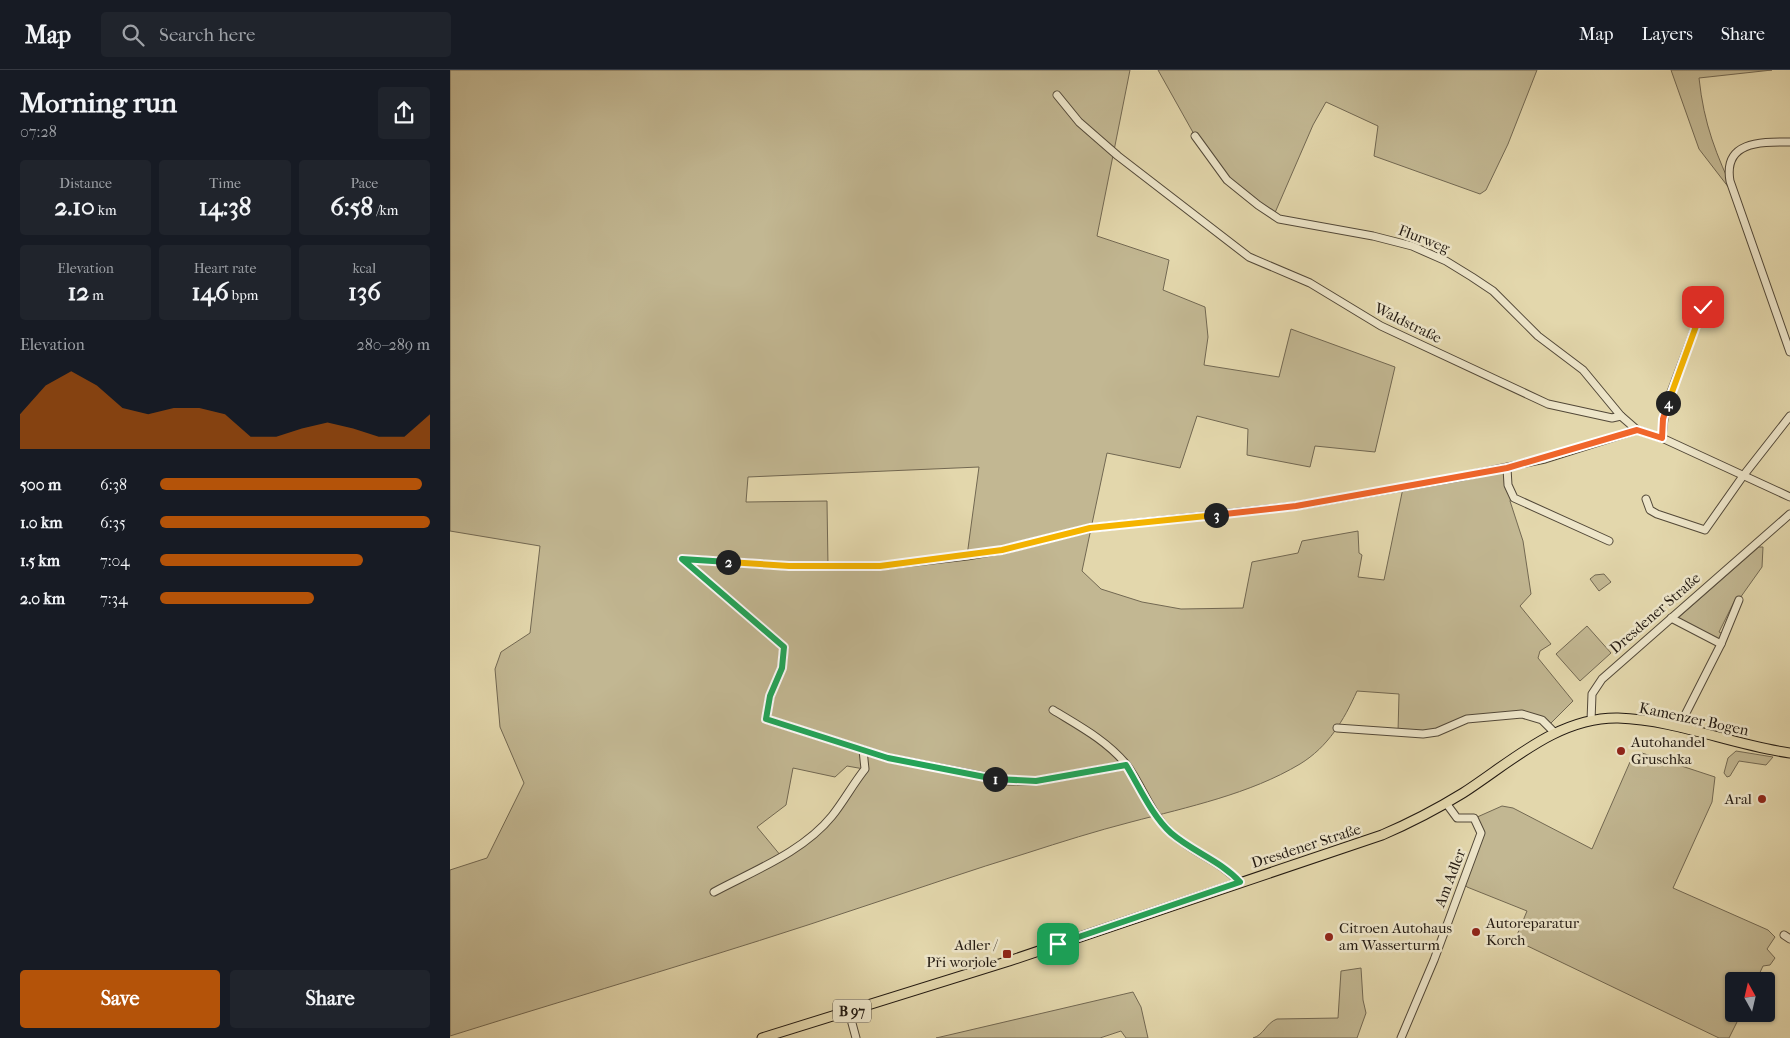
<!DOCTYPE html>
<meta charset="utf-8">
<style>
:root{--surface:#171b24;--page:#20242c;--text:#f1f3f6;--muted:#9ea1a6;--line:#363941;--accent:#b45309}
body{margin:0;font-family:"IM FELL French Canon",serif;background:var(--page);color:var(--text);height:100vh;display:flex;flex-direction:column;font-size:19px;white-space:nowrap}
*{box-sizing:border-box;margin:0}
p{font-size:16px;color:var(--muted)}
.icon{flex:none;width:28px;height:28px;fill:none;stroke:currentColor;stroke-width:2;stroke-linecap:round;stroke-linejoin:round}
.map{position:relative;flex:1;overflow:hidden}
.drawer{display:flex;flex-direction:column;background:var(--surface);width:450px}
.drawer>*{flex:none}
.needle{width:32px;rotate:352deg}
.tools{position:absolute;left:1275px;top:902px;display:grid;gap:10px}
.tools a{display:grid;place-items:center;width:50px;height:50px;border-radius:5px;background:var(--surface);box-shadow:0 1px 4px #0004;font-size:25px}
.pin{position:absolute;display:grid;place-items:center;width:42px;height:42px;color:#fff;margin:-21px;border-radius:10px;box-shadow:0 2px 8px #0006}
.km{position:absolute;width:25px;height:25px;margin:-12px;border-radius:50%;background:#222;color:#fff;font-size:14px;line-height:25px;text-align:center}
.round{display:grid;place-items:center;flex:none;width:52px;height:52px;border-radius:5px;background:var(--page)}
.head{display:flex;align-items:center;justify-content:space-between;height:85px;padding:0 20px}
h1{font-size:28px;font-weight:700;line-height:38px}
.figures{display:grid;grid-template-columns:repeat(3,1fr);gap:8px;height:85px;padding:5px 20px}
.figures div{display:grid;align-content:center;border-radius:5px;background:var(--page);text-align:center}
.figures b{font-size:25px;font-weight:700}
.figures small{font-size:14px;font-weight:400}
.figures p{font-size:14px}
.chart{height:140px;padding:10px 20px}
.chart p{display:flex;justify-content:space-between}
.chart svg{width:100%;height:90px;margin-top:5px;fill:var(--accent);opacity:.7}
.primary-button{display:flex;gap:10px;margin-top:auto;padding:10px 20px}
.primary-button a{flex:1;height:58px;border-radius:5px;background:var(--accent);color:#fff;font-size:20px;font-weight:700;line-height:58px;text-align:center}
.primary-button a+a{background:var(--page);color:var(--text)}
ul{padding:0 20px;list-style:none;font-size:16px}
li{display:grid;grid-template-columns:80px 60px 1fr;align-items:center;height:38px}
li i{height:12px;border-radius:6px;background:var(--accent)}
header{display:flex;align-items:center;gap:30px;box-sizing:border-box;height:70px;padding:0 25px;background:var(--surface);border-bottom:1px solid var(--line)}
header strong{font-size:24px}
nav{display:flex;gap:28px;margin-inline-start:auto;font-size:18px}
.search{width:350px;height:45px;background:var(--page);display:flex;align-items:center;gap:12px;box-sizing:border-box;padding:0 18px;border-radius:5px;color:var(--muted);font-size:19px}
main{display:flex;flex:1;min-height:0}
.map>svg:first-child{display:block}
.green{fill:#c2b792;stroke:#726852;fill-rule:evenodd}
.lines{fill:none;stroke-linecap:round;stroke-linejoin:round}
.minor-casing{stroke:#524838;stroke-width:9}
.major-casing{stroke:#221911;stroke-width:11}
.minor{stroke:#ede5c9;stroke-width:7}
.major{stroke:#e3d7ac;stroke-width:9}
.split-1-casing{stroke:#fff;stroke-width:10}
.split-2-casing{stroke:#fff;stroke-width:10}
.split-3-casing{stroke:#fff;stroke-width:10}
.split-4-casing{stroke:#fff;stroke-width:10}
.split-5-casing{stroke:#fff;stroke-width:10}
.split-1{stroke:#22a559;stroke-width:6}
.split-2{stroke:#22a559;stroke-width:6}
.split-3{stroke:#f5b400;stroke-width:6}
.split-4{stroke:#f0652b;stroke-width:6}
.split-5{stroke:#f5b400;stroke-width:6}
.poi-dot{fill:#8f2418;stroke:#ede5c9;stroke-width:2}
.labels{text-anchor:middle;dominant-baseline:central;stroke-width:5;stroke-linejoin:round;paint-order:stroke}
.shield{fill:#ede5c9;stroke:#5f5648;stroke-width:1}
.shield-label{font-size:14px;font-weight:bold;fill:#221911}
.street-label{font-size:15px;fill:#221911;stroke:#ede5c9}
.poi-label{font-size:15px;fill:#221911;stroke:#ede5c9;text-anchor:start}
</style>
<header>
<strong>Map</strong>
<div class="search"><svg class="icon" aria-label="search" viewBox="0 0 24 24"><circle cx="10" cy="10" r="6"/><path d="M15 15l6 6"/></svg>Search here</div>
<nav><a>Map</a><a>Layers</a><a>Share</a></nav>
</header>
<main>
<section class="drawer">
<div class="head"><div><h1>Morning run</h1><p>07:28</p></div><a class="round"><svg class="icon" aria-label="share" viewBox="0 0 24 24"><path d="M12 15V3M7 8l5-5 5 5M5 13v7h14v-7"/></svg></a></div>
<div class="figures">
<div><p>Distance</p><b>2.10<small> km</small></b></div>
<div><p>Time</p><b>14:38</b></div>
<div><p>Pace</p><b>6:58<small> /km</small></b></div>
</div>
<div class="figures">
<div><p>Elevation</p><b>12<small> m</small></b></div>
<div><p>Heart rate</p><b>146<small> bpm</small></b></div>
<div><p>kcal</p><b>136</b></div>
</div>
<div class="chart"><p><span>Elevation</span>280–289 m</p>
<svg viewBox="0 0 160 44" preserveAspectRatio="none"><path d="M0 44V27L10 13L20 6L30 13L40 24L50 27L60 24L70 24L80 27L90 38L100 38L110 34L120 31L130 34L140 38L150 38L160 27V44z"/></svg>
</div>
<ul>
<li><b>500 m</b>6:38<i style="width:97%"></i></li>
<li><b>1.0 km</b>6:35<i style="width:100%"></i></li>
<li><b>1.5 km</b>7:04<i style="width:75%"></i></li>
<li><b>2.0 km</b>7:34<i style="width:57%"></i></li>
</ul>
<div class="primary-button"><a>Save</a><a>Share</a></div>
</section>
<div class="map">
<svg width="1340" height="968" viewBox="0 0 1340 968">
<rect width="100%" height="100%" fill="#e3d7ac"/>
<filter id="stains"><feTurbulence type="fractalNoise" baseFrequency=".004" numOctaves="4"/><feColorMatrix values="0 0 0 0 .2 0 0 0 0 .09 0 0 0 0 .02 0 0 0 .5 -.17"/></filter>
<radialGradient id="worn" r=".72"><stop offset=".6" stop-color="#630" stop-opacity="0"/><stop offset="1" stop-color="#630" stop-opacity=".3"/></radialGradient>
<g class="green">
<path d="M0,0H680L647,166L719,190L713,220L755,237L758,267L754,295L829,307L841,259L945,297L925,382L865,376L860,397L797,385L798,359L747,346L730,398L657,383L632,501L651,519L692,532L731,539L793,538L802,492L848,483L852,471L908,461L909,483L912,485L908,507L934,510L953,418L1057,398L1062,426L1060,431L1073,471L1081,524L1070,536L1101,574L1090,581L1088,588L1123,631L1099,655L1085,646L1018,649L987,662H948L949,624L907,621C894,650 878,677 850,694C800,724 738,737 681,752C646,761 611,772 577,783C521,800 467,819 412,837C276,883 137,923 0,966V800L37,788L74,713L50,657L45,599L51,582L80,563L90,476L0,461ZM529,397L517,486L430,496H378L377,431L296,432L298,407ZM397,696L414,699L381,746L331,786L307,757L336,735L343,698L385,707Z"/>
<polygon points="708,0 1087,0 1058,74 1036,120 1030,124 924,86 928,56 876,32 863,55 824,145 777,109 745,66"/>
<path d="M1221,0H1322L1249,8C1254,55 1266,84 1286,127L1249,79Z"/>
<polygon points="1309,477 1313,477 1312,497 1290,528 1286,528 1269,562 1273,564 1269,570 1227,549"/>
<polygon points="1154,504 1161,512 1149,521 1140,509 1145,505"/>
<polygon points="1137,556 1161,583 1130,611 1106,584"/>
<polygon points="1286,681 1323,687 1316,695 1289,691 1280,706 1277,707 1274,703 1278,688"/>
<polygon points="1192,683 1265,707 1262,732 1223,818 1318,860 1325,867 1317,879 1325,888 1320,895 1313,896 1306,911 1284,911 1284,944 1291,944 1279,968 1269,968 1065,870 1077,841 1017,817 1013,812 1030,770 1025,748 1052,736 1063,738 1142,779 1180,692"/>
<path d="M911,898L913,930L916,943L907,968H803C814,965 816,953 827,949L888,948L891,901Z"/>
<polygon points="683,922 691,937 698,968 676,968 671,961 650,968 486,968"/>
</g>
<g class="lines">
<g class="minor-casing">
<g id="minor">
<polyline points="607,25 629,52 668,86 799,187 860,213 931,256 1098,334 1162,348 1171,346 1187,360 1212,368 1340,427"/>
<polyline points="745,66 777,110 808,135 829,149 923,166 962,176 996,191 1022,207 1043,221 1088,266 1133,300 1171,346"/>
<path d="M1340,72C1311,72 1273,71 1280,111L1340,282"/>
<polyline points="1212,368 1215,338 1253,237"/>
<polyline points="1057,398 1058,415 1064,428 1159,471"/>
<polyline points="1196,429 1200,440 1207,444 1255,460 1293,406 1340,346"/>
<polyline points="232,489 339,496 430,496 517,486 552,480 640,458 846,436 1010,407 1095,389 1187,360"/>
<polyline points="232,489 334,577 332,598 320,626 316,649 438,688 559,711 586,711 676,695"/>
<polyline points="1221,548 1271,574"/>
<path d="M603,640C629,656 656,670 676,694C692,715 700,742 719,761C740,782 770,790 790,813"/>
<polyline points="1141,651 1142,624 1152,609 1340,444"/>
<polyline points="887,658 973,664 987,662 1017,649 1072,644 1092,650 1105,663"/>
<polyline points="1231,658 1236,643 1271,574 1289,530"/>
<path d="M264,822C303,801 353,782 382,746C394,731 403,714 415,699L413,680"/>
<polyline points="1334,865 1340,869"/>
<polyline points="399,942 406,968"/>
<polyline points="951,968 984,890 1031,763 1024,748 1007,748 996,733"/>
</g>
</g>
<g class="major-casing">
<path id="major" d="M312,968L559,891L932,765C960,753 987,739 1013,723C1061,692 1108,647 1168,648C1227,650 1282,675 1340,683"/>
</g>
<use href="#minor" class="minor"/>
<use href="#major" class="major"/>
</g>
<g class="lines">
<g class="split-1-casing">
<path id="split-1" d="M545,709L586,711L676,695C689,716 702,746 721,763C743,782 771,791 790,812L608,874"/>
</g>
<g class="split-2-casing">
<polyline id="split-2" points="278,492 232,489 334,577 332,598 320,626 316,649 438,688 545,709"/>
</g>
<g class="split-3-casing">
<polyline id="split-3" points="278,492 339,496 430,496 552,480 640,458 766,445"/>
</g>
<g class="split-4-casing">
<polyline id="split-4" points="766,445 846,436 1057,398 1187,360 1212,368 1213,349 1218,333"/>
</g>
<g class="split-5-casing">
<polyline id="split-5" points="1218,333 1253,237"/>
</g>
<use href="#split-1" class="split-1"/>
<use href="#split-2" class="split-2"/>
<use href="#split-3" class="split-3"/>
<use href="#split-4" class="split-4"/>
<use href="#split-5" class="split-5"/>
</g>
<g class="poi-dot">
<circle cx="1171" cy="681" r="5"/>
<circle cx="1312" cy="729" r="5"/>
<circle cx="1026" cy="862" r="5"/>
<circle cx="879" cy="867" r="5"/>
<rect x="552" y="879" width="10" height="10" rx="2.5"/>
</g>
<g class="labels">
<rect class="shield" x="383" y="929.5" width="38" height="23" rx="4"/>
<g class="shield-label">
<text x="402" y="941">B 97</text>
</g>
<g class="street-label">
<text transform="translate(974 169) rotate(21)">Flurweg</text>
<text transform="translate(958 253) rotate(26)">Waldstraße</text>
<text transform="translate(1205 543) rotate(-41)">Dresdener Straße</text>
<text transform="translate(1244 649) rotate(12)">Kamenzer Bogen</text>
<text transform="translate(856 776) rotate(-18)">Dresdener Straße</text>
<text transform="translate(1000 808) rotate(-69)">Am Adler</text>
</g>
<g class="poi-label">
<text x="1181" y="672">Autohandel<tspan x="1181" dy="17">Gruschka</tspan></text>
<text x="1302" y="729" text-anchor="end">Aral</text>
<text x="1036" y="853">Autoreparatur<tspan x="1036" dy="17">Korch</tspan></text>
<text x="889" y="858">Citroen Autohaus<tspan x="889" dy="17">am Wasserturm</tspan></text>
<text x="547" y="875" text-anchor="end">Adler /<tspan x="547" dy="17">Při worjole</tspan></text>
</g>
</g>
<rect width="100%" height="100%" filter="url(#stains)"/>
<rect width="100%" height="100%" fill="url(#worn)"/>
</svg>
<div class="tools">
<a><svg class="needle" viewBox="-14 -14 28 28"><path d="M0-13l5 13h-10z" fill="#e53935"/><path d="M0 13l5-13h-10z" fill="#9ea1a6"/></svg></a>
</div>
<div class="pin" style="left:608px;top:874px;background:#1e9e55"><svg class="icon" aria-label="arrive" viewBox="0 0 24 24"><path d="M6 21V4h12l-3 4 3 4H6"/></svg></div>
<div class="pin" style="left:1253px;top:237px;background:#d93025"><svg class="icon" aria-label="check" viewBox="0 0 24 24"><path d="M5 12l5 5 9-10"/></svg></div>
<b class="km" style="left:545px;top:709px">1</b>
<b class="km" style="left:278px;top:492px">2</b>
<b class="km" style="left:766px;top:445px">3</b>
<b class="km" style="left:1218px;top:333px">4</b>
</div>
</main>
